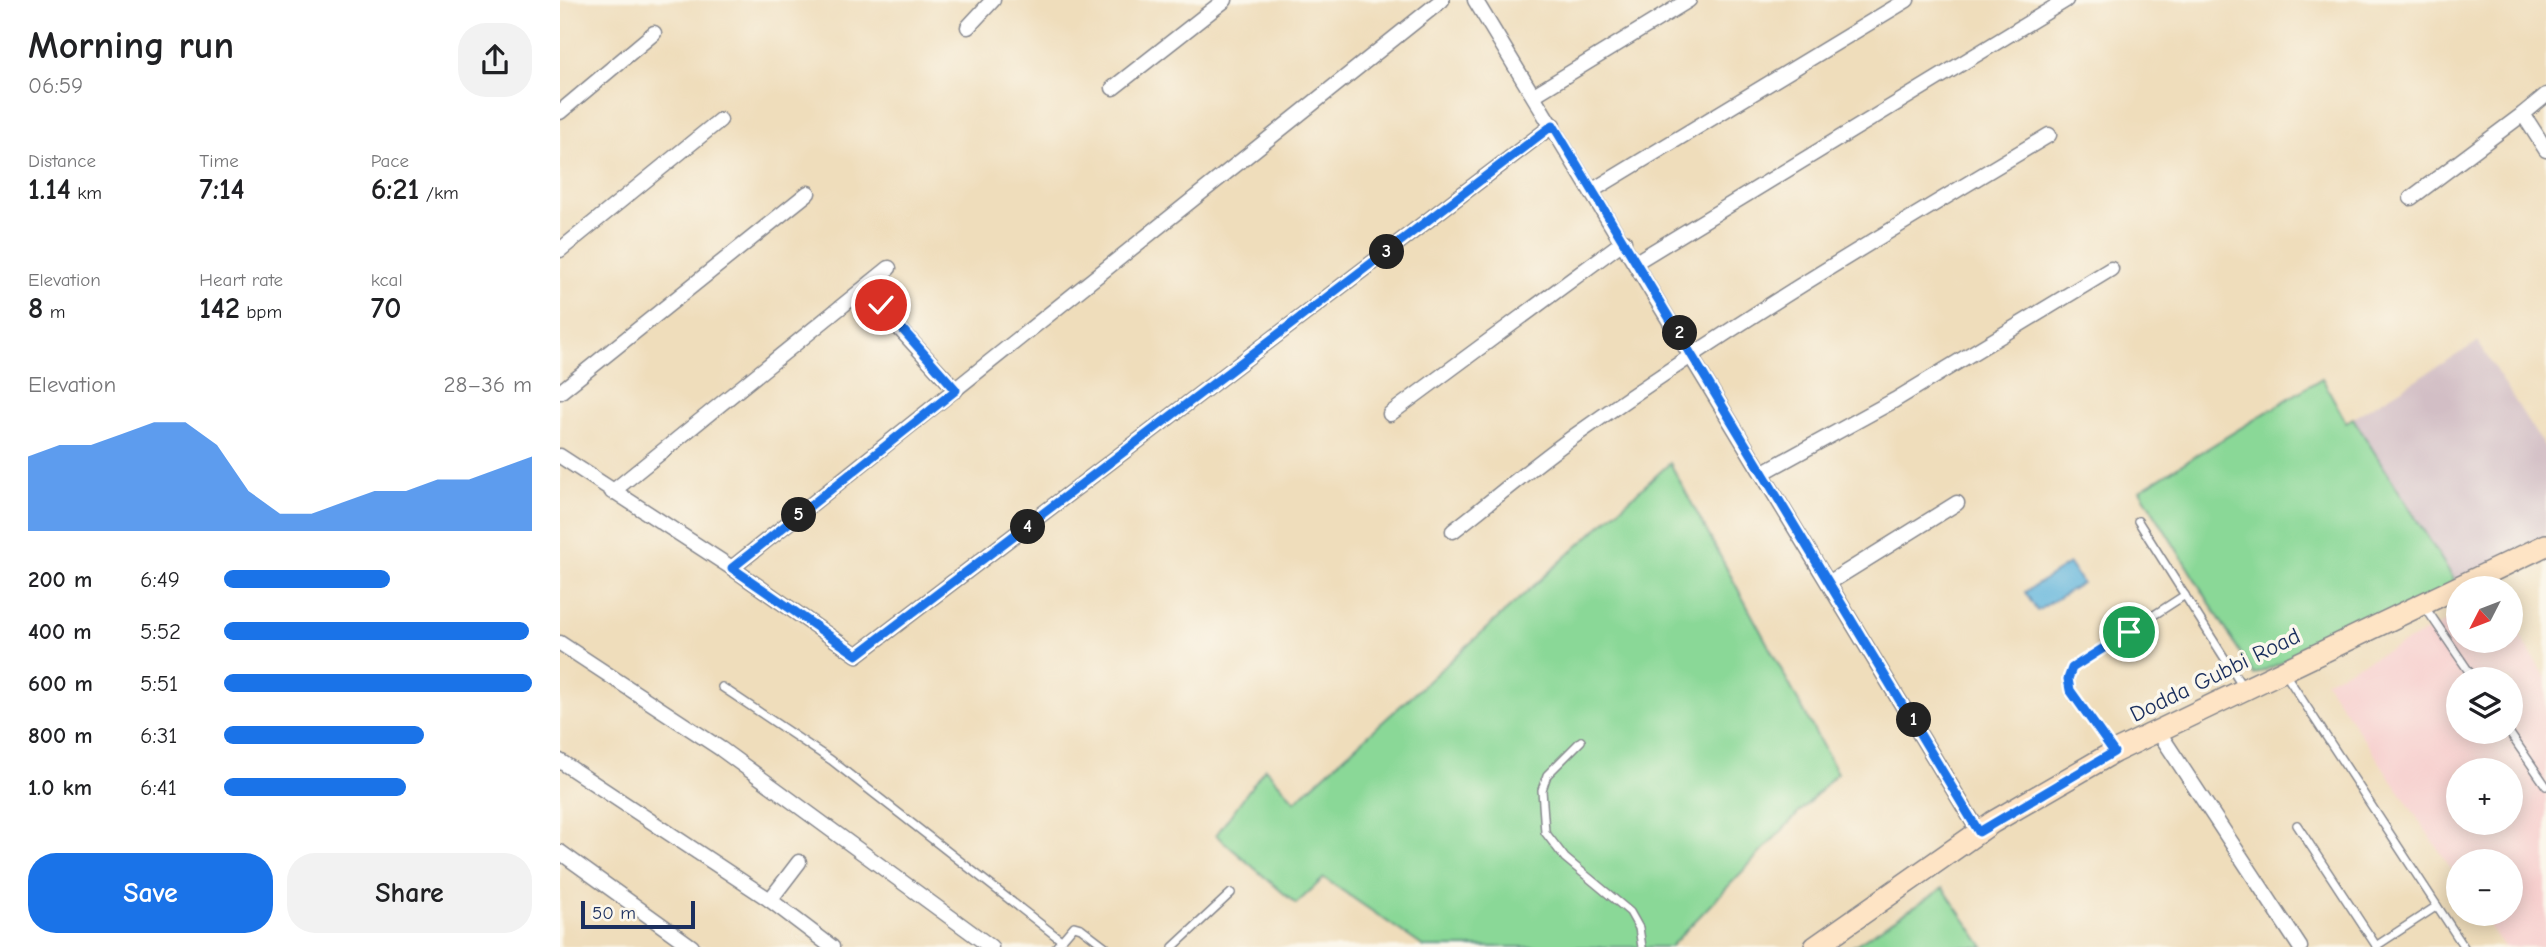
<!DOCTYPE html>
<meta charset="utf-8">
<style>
:root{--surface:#fff;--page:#f2f2f2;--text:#202124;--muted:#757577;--accent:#1a73e8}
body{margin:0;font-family:"Comic Neue",sans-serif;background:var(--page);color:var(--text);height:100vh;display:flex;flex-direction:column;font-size:26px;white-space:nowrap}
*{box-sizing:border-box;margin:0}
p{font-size:23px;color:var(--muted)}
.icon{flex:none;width:38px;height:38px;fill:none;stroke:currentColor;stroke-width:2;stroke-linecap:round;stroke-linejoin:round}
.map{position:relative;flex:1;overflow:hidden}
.sheet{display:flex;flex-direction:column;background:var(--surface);width:560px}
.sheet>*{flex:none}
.needle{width:46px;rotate:228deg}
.buttons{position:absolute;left:1886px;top:576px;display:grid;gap:14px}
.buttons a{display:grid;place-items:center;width:77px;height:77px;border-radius:50%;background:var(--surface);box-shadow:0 4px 18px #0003;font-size:35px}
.scale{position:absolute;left:21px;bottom:18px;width:114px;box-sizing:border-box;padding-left:7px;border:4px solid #1b2f5e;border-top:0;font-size:19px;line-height:24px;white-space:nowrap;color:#1b2f5e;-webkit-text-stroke:5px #fbf7ec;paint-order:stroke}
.pin{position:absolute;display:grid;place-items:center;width:60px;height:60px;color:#fff;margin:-30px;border:4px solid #fff;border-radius:50%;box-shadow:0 2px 7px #0007}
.km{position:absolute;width:35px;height:35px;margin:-18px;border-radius:50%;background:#222;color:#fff;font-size:19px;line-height:35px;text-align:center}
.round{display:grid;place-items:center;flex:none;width:74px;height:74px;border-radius:28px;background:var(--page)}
.summary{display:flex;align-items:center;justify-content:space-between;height:119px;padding:0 28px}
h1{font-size:38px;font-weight:700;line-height:52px}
.metrics{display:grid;grid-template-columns:repeat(3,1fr);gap:10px;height:119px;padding:7px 28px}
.metrics div{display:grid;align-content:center}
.metrics b{font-size:30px;font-weight:700}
.metrics small{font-size:19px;font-weight:400}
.metrics p{font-size:19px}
.chart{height:196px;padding:14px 28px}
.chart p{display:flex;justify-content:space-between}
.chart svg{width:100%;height:126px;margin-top:7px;fill:var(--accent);opacity:.7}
.button{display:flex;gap:14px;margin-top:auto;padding:14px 28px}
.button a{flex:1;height:80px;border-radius:28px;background:var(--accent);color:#fff;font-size:28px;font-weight:700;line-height:80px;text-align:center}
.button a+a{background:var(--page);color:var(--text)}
ul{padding:0 28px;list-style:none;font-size:23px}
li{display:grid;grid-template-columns:112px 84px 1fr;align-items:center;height:52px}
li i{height:18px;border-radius:9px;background:var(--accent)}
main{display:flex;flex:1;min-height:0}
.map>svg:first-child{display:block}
.built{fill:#f7d0cf;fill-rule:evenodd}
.industrial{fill:#d2bec5}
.green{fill:#8ad897;stroke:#52847a;stroke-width:2}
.water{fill:#5fb4db;stroke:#3d729c;stroke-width:2}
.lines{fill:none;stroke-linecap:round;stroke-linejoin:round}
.service-casing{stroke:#85868c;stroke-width:10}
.minor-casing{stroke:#85868c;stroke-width:17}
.secondary-casing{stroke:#85868c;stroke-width:24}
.service{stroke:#fff;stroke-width:7}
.minor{stroke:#fff;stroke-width:14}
.secondary{stroke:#fee4c5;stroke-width:21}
.route-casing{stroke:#fff;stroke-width:14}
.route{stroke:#1a73e8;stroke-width:9}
.labels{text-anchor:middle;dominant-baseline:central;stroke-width:7;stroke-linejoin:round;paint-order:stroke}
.street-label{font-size:23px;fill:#1b2f5e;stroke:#fbf7ec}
</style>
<main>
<section class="sheet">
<div class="summary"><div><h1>Morning run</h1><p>06:59</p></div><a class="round"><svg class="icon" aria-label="share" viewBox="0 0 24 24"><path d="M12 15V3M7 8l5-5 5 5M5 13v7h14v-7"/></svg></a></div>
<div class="metrics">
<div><p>Distance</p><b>1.14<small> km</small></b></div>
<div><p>Time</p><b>7:14</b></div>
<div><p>Pace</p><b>6:21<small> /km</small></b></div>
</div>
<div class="metrics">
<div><p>Elevation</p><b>8<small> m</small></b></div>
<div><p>Heart rate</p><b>142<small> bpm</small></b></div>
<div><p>kcal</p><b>70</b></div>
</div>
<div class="chart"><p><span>Elevation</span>28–36 m</p>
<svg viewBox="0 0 160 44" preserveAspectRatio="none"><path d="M0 44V18L10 14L20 14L30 10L40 6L50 6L60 14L70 30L80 38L90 38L100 34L110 30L120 30L130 26L140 26L150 22L160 18V44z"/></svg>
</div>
<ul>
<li><b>200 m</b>6:49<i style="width:54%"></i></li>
<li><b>400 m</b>5:52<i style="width:99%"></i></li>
<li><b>600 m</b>5:51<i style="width:100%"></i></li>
<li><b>800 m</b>6:31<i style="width:65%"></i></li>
<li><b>1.0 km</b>6:41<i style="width:59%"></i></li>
</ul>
<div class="button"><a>Save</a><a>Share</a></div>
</section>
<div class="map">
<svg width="1986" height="947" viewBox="0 0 1986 947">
<rect width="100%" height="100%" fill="#fbf7ec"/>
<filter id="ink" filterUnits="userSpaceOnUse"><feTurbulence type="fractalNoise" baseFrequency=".0143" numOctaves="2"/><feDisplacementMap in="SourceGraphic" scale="14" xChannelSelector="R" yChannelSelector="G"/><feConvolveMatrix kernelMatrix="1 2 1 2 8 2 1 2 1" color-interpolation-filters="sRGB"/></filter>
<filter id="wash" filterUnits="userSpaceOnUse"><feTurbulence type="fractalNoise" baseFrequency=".00686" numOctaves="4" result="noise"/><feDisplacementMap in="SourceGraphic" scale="28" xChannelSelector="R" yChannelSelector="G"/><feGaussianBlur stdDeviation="1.57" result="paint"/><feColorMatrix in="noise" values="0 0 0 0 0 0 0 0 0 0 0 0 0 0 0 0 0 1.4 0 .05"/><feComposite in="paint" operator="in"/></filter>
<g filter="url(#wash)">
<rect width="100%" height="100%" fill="#efddbb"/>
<path class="built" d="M1899,616V640H1951V621L1986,678V947H1944L1921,914H1951V861H1899V880L1765,681ZM1899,679H1951V732H1899ZM1899,770H1951V822H1899Z"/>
<polygon class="industrial" points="1918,342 1986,450 1986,537 1897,584 1793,418"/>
<g class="green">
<polygon points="1762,378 1786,422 1793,418 1897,584 1694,675 1580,490"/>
<polygon points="1110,463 1277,773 1110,947 864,947 764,878 736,904 656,835 705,768 735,801"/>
<polygon points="1383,888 1424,947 1292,947"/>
</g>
<polygon class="water" points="1509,564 1522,583 1477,611 1465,592"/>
</g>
<g filter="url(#ink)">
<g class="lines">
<g class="service-casing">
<g id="service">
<polyline points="1578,521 1684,689"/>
<polyline points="1865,607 1914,679"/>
<polyline points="1724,672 1904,947"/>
<polyline points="162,687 271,760 501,940"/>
<polyline points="1949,732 1986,786"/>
<polyline points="1021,741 987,775 982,790 985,832 1005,858 1070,912 1079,928 1082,947"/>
<polyline points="1552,750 1510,689 1508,679 1512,668 1625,595"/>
<polyline points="1737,825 1817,947"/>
<polyline points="1816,946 1877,906"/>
<polyline points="496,947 514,926 521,928 546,947"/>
<polyline points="613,947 671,893"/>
</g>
</g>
<g class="minor-casing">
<g id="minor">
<polyline points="915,0 1419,832"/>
<polyline points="408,27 433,0"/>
<polyline points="553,88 665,0"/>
<polyline points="974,95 1129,0"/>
<polyline points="1986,95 1963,114 1986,150"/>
<polyline points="0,112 94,33"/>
<polyline points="1033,190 1347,0"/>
<polyline points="1851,198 1963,114"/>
<polyline points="0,250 160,120"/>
<polyline points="1076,262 1506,0"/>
<polyline points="311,283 329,317 396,390"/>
<polyline points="0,392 248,193"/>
<polyline points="830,414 1064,241"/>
<polyline points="0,456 172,568 297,655 993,125"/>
<polyline points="1204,472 1335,400 1551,269"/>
<polyline points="52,492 329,268"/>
<path d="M893,531C936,498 978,461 1023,430C1173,323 1332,229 1489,135"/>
<polyline points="172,568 882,0"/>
<polyline points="1270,582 1397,503"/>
<polyline points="0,643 161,749 431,947"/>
<polyline points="1598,731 1740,947"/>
<polyline points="0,761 210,900 272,947"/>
<polyline points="0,852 132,947"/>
<polyline points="210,900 239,862"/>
</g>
</g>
<g class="secondary-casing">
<polyline id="secondary" points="1255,947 1433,822 1554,752 1986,545"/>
</g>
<use href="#service" class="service"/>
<use href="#minor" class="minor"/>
<use href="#secondary" class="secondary"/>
</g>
</g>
<g class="lines" filter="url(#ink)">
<g class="route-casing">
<polyline id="route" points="321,305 396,390 172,568 297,655 993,125 1419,832 1554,752 1510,690 1508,679 1512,668 1569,632"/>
</g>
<use href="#route" class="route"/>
</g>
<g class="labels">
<g class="street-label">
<text transform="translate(1655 675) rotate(-26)">Dodda Gubbi Road</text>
</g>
</g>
</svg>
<div class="buttons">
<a><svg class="needle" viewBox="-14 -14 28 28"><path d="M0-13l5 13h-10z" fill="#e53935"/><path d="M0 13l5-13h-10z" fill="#757577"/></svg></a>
<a><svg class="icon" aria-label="layers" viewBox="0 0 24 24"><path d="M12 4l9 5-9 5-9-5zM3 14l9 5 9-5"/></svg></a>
<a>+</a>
<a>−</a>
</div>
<div class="scale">50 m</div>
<div class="pin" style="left:1569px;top:632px;background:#1e9e55"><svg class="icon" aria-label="arrive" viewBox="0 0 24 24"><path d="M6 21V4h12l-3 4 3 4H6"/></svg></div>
<div class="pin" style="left:321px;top:305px;background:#d93025"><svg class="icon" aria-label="check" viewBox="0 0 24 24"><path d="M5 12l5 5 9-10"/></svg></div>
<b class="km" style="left:1354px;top:720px">1</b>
<b class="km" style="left:1120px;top:333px">2</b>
<b class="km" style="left:827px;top:252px">3</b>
<b class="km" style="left:468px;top:527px">4</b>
<b class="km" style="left:239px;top:515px">5</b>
</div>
</main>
